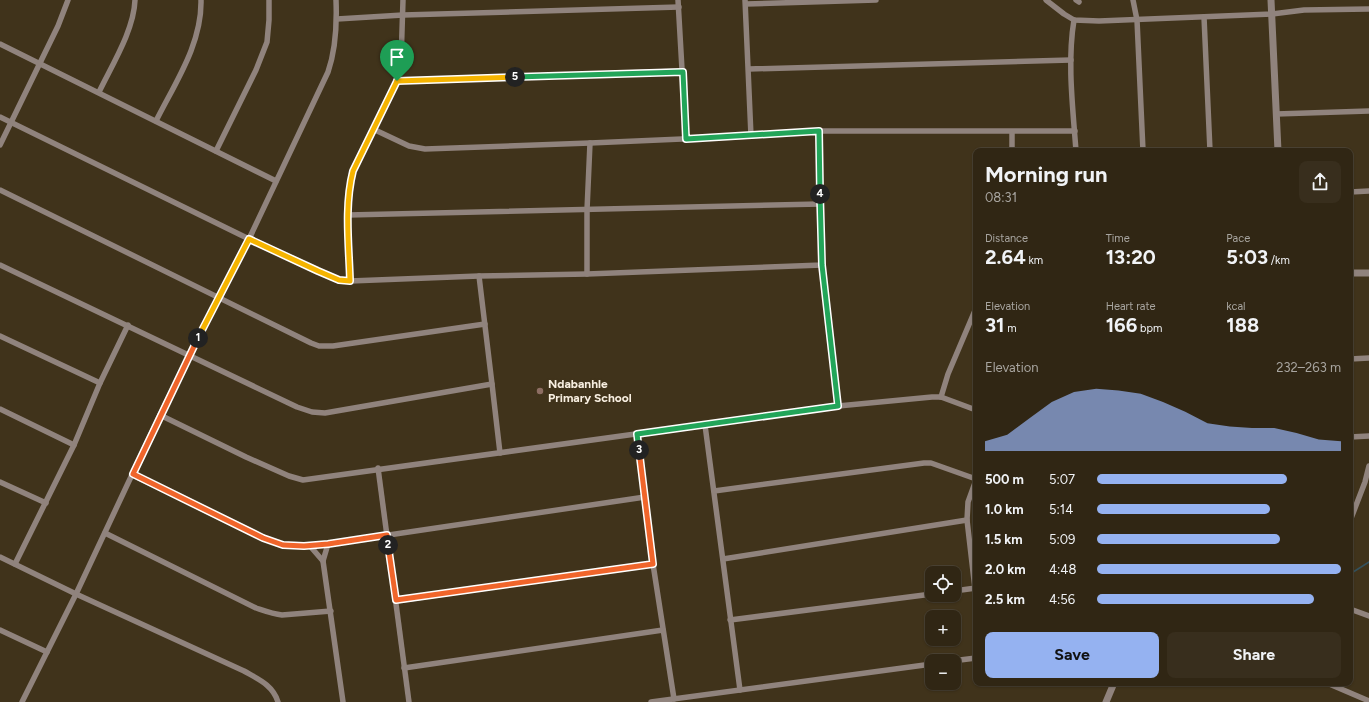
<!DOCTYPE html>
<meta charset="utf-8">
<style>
:root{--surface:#302614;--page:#382e1d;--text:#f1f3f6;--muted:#a8a5a0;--line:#4b4334;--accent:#95b2f1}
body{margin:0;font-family:Figtree,sans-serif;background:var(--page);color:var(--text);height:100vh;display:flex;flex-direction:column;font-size:15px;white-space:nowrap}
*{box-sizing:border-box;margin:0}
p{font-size:13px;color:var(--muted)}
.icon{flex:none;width:22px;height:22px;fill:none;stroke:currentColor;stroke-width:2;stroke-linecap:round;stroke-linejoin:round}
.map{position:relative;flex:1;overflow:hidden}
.panel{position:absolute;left:973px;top:148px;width:380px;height:538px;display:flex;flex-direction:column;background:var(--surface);border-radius:8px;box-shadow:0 1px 3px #0004,0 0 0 1px var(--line)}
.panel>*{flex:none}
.fabs{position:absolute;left:925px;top:566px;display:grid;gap:8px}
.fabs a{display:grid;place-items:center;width:36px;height:36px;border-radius:8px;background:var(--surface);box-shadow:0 1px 3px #0004,0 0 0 1px var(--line);font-size:20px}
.pin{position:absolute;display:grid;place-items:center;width:34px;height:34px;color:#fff;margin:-41px -17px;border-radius:50% 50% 50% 0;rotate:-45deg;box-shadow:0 0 4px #0007}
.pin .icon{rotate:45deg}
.km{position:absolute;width:20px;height:20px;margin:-10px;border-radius:50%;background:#222;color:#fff;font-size:11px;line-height:20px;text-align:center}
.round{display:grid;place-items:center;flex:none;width:42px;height:42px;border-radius:8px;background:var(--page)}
.headline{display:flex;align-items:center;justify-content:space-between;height:68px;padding:0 12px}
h1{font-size:22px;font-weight:700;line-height:30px}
.stats{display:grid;grid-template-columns:repeat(3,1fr);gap:6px;height:68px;padding:4px 12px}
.stats div{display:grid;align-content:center}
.stats b{font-size:20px;font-weight:700}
.stats small{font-size:11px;font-weight:400}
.stats p{font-size:11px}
.chart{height:112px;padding:8px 12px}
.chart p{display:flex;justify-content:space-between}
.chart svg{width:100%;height:72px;margin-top:4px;fill:var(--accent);opacity:.7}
.cta{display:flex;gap:8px;margin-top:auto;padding:8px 12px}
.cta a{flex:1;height:46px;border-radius:8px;background:var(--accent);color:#111;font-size:16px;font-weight:700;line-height:46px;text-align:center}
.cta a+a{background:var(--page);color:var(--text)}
ul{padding:0 12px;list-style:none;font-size:13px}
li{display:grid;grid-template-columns:64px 48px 1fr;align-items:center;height:30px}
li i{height:10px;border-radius:5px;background:var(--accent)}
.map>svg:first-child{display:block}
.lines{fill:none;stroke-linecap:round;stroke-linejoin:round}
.stream{stroke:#33515d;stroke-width:1.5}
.minor{stroke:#90837d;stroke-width:5.5}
.tertiary{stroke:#90837d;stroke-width:7}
.split-1-casing{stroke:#fff;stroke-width:8}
.split-2-casing{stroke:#fff;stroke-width:8}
.split-3-casing{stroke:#fff;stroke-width:8}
.split-4-casing{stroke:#fff;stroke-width:8}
.split-5-casing{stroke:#fff;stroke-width:8}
.split-6-casing{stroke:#fff;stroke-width:8}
.split-1{stroke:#f5b400;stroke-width:5}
.split-2{stroke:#f0652b;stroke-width:5}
.split-3{stroke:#f0652b;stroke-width:5}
.split-4{stroke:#22a559;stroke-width:5}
.split-5{stroke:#22a559;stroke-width:5}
.split-6{stroke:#f5b400;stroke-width:5}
.education-dot{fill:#8d6e63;stroke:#40331b;stroke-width:1.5}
.labels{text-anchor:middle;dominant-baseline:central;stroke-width:4;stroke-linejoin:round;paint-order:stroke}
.poi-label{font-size:12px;font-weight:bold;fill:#f8efe1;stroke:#40331b;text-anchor:start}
</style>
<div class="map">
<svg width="1369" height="702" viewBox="0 0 1369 702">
<rect width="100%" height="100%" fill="#40331b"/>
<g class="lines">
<polyline class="stream" points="1350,574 1369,562"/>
<g class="minor">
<polyline points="678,0 686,139"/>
<polyline points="745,0 751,136"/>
<polyline points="1046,0 1064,14 1074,20 1099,21 1272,14 1304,10 1369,9"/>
<polyline points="1076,0 1079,2"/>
<polyline points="1133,0 1137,20 1143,151"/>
<polyline points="746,4 876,0"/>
<polyline points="1204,17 1210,151"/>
<polyline points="337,19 403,15 679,7"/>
<path d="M1074,20C1067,62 1073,109 1076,151"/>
<polyline points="0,44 276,181"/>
<polyline points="749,69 1071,60"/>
<polyline points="397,81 683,71"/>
<path d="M99,92C112,65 134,30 135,0"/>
<polyline points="1276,114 1369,111"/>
<polyline points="0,117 249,239 318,271 339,280 350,281 479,276 587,274 822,265 820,204 819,131"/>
<path d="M156,121C175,83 202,44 201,0"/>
<polyline points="373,129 409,146 425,149 590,143 751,136 819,131 1075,131"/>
<polyline points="1012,132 1012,151"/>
<polyline points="0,145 58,26 68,0"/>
<polyline points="216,151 256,70 267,42 269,20 269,0"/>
<polyline points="0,190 311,343 319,346 333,346 485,324"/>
<polyline points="1350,192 1369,191"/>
<polyline points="348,215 820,204"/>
<polyline points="0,265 297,407 312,412 325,413 492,384 479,276"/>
<polyline points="822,265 838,406"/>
<polyline points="587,274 587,210 590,143"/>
<path d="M350,281C349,245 344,207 353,171L397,81L401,62L403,0"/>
<polyline points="0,336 100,383"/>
<polyline points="1350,359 1369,358"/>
<polyline points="492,384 500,453"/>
<polyline points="941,397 948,374 976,308"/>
<polyline points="0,409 74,445"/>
<polyline points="160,415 246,457 289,476 303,480 838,406 932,397 941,397 976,410"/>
<polyline points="705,425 740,690"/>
<polyline points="637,434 653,564 674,699"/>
<polyline points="1350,437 1369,436"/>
<polyline points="378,468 409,702"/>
<polyline points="133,475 263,538 283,545 293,546 328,544 645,497"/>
<polyline points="0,482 46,503"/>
<polyline points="714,491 924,463 931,463 976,479"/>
<polyline points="1350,521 1365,482 1369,466"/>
<path d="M105,533L256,608C265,611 273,614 282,615L331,611"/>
<polyline points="328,544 323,561 343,702"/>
<polyline points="310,546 323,561"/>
<path d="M0,557L76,594L244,671C258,679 273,685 278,702"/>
<polyline points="723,559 967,520"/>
<polyline points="15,564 74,445 100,383 128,325"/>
<polyline points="975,589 967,520 968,502 976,480"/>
<polyline points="954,591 976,588"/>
<polyline points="395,601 653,564"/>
<polyline points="1350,609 1369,616"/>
<polyline points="730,620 932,594"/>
<polyline points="0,630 47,652"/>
<polyline points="952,661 976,658"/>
<polyline points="404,668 663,630"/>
<polyline points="1327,683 1369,701"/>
<path d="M22,702L76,594L160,415L218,298L249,239L328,72C336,49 337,25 336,0"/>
<polyline points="651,702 932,664"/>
</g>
<g class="tertiary">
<polyline points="1271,0 1278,151"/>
<polyline points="1350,273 1369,273"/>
<polyline points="1106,702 1114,683"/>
</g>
</g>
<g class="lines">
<g class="split-1-casing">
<path id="split-1" d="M198,338L249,239L318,271L339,280L350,281C349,245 344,207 353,171L397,81"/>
</g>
<g class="split-2-casing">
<polyline id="split-2" points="198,338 133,474 263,538 283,545 304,546 328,544 387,535 388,545"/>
</g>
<g class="split-3-casing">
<polyline id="split-3" points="388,545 396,600 653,564 639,450"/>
</g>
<g class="split-4-casing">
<polyline id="split-4" points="639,450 637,434 838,406 822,265 820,194"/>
</g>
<g class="split-5-casing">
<polyline id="split-5" points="515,77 683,72 686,139 819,131 820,194"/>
</g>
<g class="split-6-casing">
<polyline id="split-6" points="397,81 515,77"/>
</g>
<use href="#split-1" class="split-1"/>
<use href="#split-2" class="split-2"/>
<use href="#split-3" class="split-3"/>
<use href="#split-4" class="split-4"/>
<use href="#split-5" class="split-5"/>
<use href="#split-6" class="split-6"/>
</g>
<circle class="education-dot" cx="540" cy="391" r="4"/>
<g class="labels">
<g class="poi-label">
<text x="548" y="384">Ndabanhle<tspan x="548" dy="14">Primary School</tspan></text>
</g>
</g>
</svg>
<div class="fabs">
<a><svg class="icon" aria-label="locate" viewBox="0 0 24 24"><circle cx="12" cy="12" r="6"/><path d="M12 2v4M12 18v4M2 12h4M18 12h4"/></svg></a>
<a>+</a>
<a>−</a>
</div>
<div class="pin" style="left:397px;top:81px;background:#1e9e55"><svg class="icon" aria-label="arrive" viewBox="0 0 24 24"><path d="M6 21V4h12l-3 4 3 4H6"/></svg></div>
<b class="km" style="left:198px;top:338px">1</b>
<b class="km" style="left:388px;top:545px">2</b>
<b class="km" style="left:639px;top:450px">3</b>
<b class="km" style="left:820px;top:194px">4</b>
<b class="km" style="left:515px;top:77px">5</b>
<section class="panel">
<div class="headline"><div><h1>Morning run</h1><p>08:31</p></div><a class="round"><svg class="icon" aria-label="share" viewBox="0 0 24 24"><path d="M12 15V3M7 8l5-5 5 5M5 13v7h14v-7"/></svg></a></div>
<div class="stats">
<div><p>Distance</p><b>2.64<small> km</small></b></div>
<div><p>Time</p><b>13:20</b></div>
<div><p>Pace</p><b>5:03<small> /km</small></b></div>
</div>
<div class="stats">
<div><p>Elevation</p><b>31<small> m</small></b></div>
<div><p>Heart rate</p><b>166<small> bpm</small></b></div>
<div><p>kcal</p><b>188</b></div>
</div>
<div class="chart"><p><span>Elevation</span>232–263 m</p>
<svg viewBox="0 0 160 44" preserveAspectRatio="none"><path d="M0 44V38L10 34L20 24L30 14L40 8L50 6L60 7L70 9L80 14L90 20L100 27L110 29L120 30L130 30L140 33L150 37L160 38V44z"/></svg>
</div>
<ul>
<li><b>500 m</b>5:07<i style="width:78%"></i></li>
<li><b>1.0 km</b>5:14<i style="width:71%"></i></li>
<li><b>1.5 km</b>5:09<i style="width:75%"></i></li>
<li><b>2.0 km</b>4:48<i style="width:100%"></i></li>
<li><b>2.5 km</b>4:56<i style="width:89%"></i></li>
</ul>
<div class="cta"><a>Save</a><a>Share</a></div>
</section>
</div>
